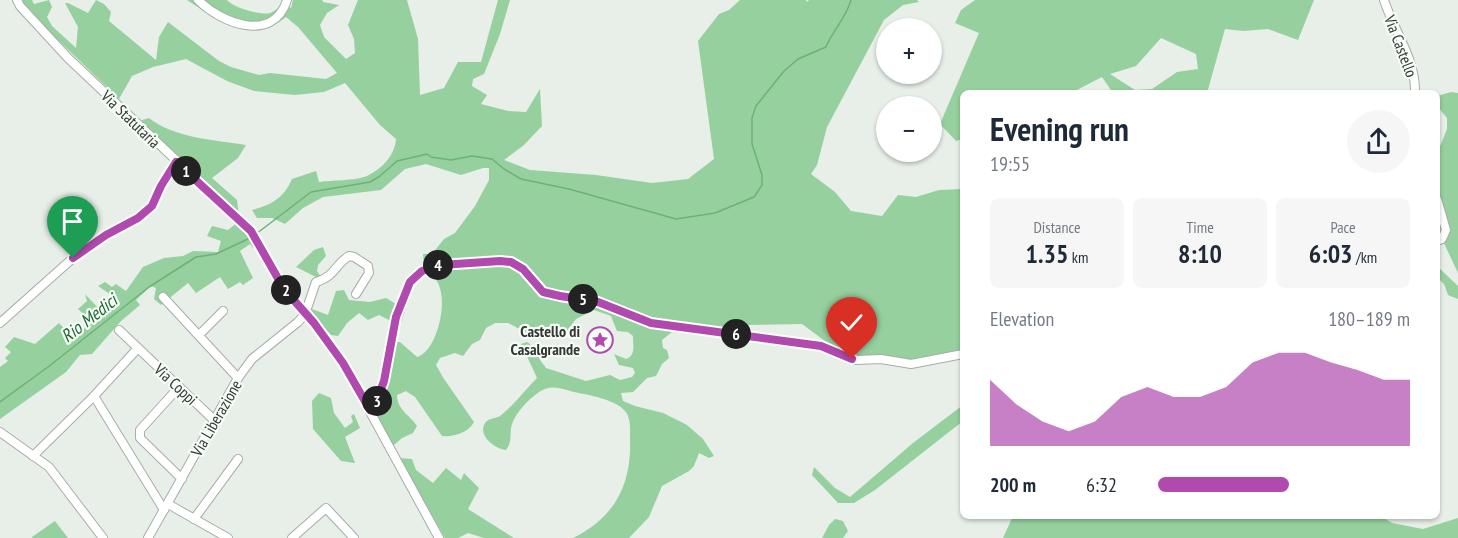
<!DOCTYPE html>
<meta charset="utf-8">
<style>
:root{--surface:#fff;--page:#f6f6f7;--text:#1f2937;--muted:#747a83;--accent:#b04aae}
body{margin:0;font-family:"PT Sans Narrow",sans-serif;background:var(--page);color:var(--text);height:100vh;display:flex;flex-direction:column;font-size:22px;white-space:nowrap}
*{box-sizing:border-box;margin:0}
p{font-size:20px;color:var(--muted)}
.icon{flex:none;width:33px;height:33px;fill:none;stroke:currentColor;stroke-width:2;stroke-linecap:round;stroke-linejoin:round}
.map{position:relative;flex:1;overflow:hidden}
.drawer{position:absolute;left:960px;top:90px;width:480px;height:429px;display:flex;flex-direction:column;background:var(--surface);border-radius:9px;box-shadow:0 2px 4px #0004}
.drawer>*{flex:none}
.controls{position:absolute;left:876px;top:18px;display:grid;gap:12px}
.controls a{display:grid;place-items:center;width:66px;height:66px;border-radius:50%;background:var(--surface);box-shadow:0 2px 4px #0004;font-size:30px}
.pin{position:absolute;display:grid;place-items:center;width:51px;height:51px;color:#fff;margin:-62px -26px;border-radius:50% 50% 50% 0;rotate:-45deg;box-shadow:0 0 6px #0007}
.pin .icon{rotate:45deg}
.km{position:absolute;width:30px;height:30px;margin:-15px;border-radius:50%;background:#222;color:#fff;font-size:16px;line-height:30px;text-align:center}
.round{display:grid;place-items:center;flex:none;width:63px;height:63px;border-radius:32px;background:var(--page)}
.overview{display:flex;align-items:center;justify-content:space-between;height:102px;padding:0 30px}
h1{font-size:33px;font-weight:700;line-height:45px}
.metrics{display:grid;grid-template-columns:repeat(3,1fr);gap:9px;height:102px;padding:6px 30px}
.metrics div{display:grid;align-content:center;border-radius:9px;background:var(--page);text-align:center}
.metrics b{font-size:26px;font-weight:700}
.metrics small{font-size:16px;font-weight:400}
.metrics p{font-size:16px}
.chart{height:168px;padding:12px 30px}
.chart p{display:flex;justify-content:space-between}
.chart svg{width:100%;height:108px;margin-top:6px;fill:var(--accent);opacity:.7}
ul{padding:0 30px;list-style:none;font-size:20px}
li{display:grid;grid-template-columns:96px 72px 1fr;align-items:center;height:45px}
li i{height:15px;border-radius:8px;background:var(--accent)}
.map>svg:first-child{display:block}
.green{fill:#96d09e;fill-rule:evenodd}
.lines{fill:none;stroke-linecap:round;stroke-linejoin:round}
.stream{stroke:#6cb278;stroke-width:1.5}
.minor-casing{stroke:#a6aea7;stroke-width:10}
.minor{stroke:#fff;stroke-width:8}
.route-casing{stroke:#fff;stroke-width:12}
.route{stroke:#b04aae;stroke-width:8}
.labels{text-anchor:middle;dominant-baseline:central;stroke-width:4.5;stroke-linejoin:round;paint-order:stroke}
.street-label{font-size:16px;fill:#333634;stroke:#f4fcf5}
.poi-label{font-size:16px;font-weight:bold;fill:#333634;stroke:#f4fcf5;text-anchor:end}
.water-label{font-size:18px;font-style:italic;fill:#1c6630;stroke:#f4fcf5}
</style>
<div class="map">
<svg width="1458" height="538" viewBox="0 0 1458 538">
<rect width="100%" height="100%" fill="#e7efe8"/>
<g class="green">
<path d="M20,0H32L34,4L49,0L52,7L47,17L52,26L76,48L78,27L65,3H68L88,13L96,0L104,4L111,12L109,21L156,60L159,37L168,22L219,61L231,67L259,75L270,73L326,79L337,73L298,27L286,17C254,43 216,19 187,0H227C232,7 261,16 270,13C274,12 279,7 283,4L291,8L293,0H322L323,2L339,5L327,13L320,25L324,37L346,59L355,53L354,39L348,25L358,0H407L418,39L420,95L444,88L458,62H481L498,0H510L500,34L484,74L473,79L472,86L487,95L481,104L508,111L526,112L540,89L542,126L524,145L504,160L530,170L596,175L652,183L688,179L714,159L698,41L719,14L729,10L740,0H806L807,2L809,0H917L919,2L903,5L884,20L827,127L817,165L811,174L835,192L851,211L882,216L898,195L916,197L939,190L963,189V351L910,361L857,359L837,350L802,324L744,325L740,337L698,335L672,332L662,340L663,348L667,350L669,358L662,364L656,376L647,378L633,392L621,393L623,401L635,406L663,413L687,425L703,439L714,456L709,458L699,453L694,466L689,471L662,486L649,517L629,538H573C616,517 632,483 630,437C630,428 631,418 625,411C615,399 588,395 574,392C561,388 551,384 539,392C529,399 516,412 512,424C509,433 513,441 506,450C496,449 479,437 484,425C487,418 494,419 500,416C510,409 527,388 537,378L525,352L520,347L521,344L527,342L537,349L540,360L546,368L586,381L610,375L620,380L632,377L635,373L633,368L619,365L614,354L626,359C636,356 633,344 633,336L628,332L617,331L611,316L594,310L576,319L565,333L551,337L539,339L508,323H495L486,328L480,340L472,344L463,356L455,353L440,358L436,365L444,379L474,422C468,433 454,437 442,436L415,397L406,391L397,395C397,410 410,415 417,426L413,433L402,438L393,446L374,412L382,399L397,342H400L417,357C439,351 452,289 432,276L441,260L424,264L423,254H432L444,239L455,233L475,206L489,180V168H483L461,175L426,164L405,169L381,190L323,197L303,208L285,224L272,218H257L252,210C271,205 284,198 292,179L316,171L319,182C332,180 356,181 367,176C382,169 395,155 396,139L380,125L345,83L324,92L295,95L254,91L227,81L186,59L153,67L132,76L119,99L22,5Z"/>
<path d="M975,0H1314L1298,40L1268,29L1243,31L1225,29L1207,93H1113L1102,77L1071,93H963V139L956,141L940,124L979,33L955,23L961,10ZM1161,38L1196,54L1198,69L1177,72L1152,89L1135,90L1110,74L1136,66Z"/>
<polygon points="1451,92 1458,93 1458,273 1442,239 1437,213 1437,154 1447,129 1447,118 1437,106 1437,96"/>
<path d="M149,118C174,138 215,140 246,145L238,158L212,178L237,200L239,216L143,127L142,120Z"/>
<polygon points="238,222 250,233 257,246 253,248 250,244 240,251 253,278 243,285 240,282 228,289 220,277 196,293 188,283 161,305 154,299 156,288 151,286 136,300 140,305 121,321 92,354 80,355 66,372 0,419 0,367 8,361 5,358 11,352 5,347 14,337 35,344 59,323 73,338 117,299 98,286 105,282 112,287 116,284 126,291 143,267 164,258 183,256 193,251 218,252 221,241 207,236 212,226 228,230"/>
<polygon points="323,247 326,256 318,265 317,271 321,277 320,279 296,267 314,250"/>
<polygon points="1437,266 1458,286 1458,299 1448,295 1444,284 1437,277"/>
<polygon points="403,285 408,286 395,323 379,315 368,320 359,313 347,323 338,336 331,335 312,316 312,309 328,315 336,291 344,290 349,300 370,302 386,298 396,304"/>
<polygon points="85,294 100,310 89,319 78,309 87,301"/>
<polygon points="319,393 331,398 334,413 345,428 353,422 351,416 354,414 360,428 345,437 355,463 341,461 313,429 312,401"/>
<polygon points="963,405 963,421 875,490 854,503 838,503 812,475 814,467 835,488 850,497 913,443"/>
<polygon points="399,458 412,459 416,470 433,483 446,468 461,480 464,473 479,488 468,509 514,538 484,538 468,533 458,538 445,538"/>
<polygon points="1013,516 1380,516 1392,523 1423,529 1458,518 1458,538 1003,538"/>
<polygon points="835,519 843,521 848,531 843,538 822,538 829,525"/>
<polygon points="55,521 68,538 32,538 32,537"/>
</g>
<g class="lines">
<g class="stream">
<path d="M256,234L311,192L370,182L380,176L397,161L427,154L431,157L451,160L472,156L492,159L504,169L521,179L569,189L676,219L715,213L754,197L762,185V175L752,144V118L756,106L784,71L798,59L826,47C833,30 846,18 851,0"/>
<polyline points="0,402 48,367 149,287 196,257 216,254 250,238"/>
</g>
<g class="minor-casing">
<g id="minor">
<polyline points="17,0 20,6 68,58 251,231 284,289 314,323 344,364 439,538"/>
<path d="M198,0C221,23 273,44 287,0"/>
<path d="M1384,0C1394,31 1416,59 1415,93"/>
<polyline points="1437,199 1446,230 1442,239 1437,241"/>
<polyline points="163,297 238,378"/>
<polyline points="0,323 73,258 106,235 138,218 152,206 161,186 176,162"/>
<polyline points="119,330 214,420"/>
<polyline points="199,335 223,311"/>
<polyline points="179,387 140,430 140,438 182,479"/>
<polyline points="94,396 164,510"/>
<polyline points="370,410 375,405 384,381 395,324 410,282 422,271 441,265 511,262 523,269 543,292 560,296 598,302 651,323 821,346 856,360 881,359 911,364 963,354"/>
<polyline points="0,432 49,467 103,538"/>
<polyline points="33,456 94,396 138,348"/>
<polyline points="168,504 228,538"/>
<polyline points="194,519 238,459"/>
<path d="M148,538L238,378L252,359L298,322L305,314L316,282C336,276 334,265 349,256L354,257L368,266L369,273L356,294"/>
<polyline points="292,538 326,508 354,538"/>
</g>
</g>
<use href="#minor" class="minor"/>
</g>
<g class="lines">
<g class="route-casing">
<polyline id="route" points="73,258 106,235 138,218 152,206 161,186 176,162 251,231 284,289 314,323 343,363 370,410 375,405 384,381 396,317 410,282 422,271 441,265 500,261 511,262 523,269 543,292 560,296 598,302 651,323 821,346 852,359"/>
</g>
<use href="#route" class="route"/>
</g>
<defs>
<g id="sight-ring" transform="scale(1.35)"><circle r="9.5" fill="#f4fcf5" stroke="#b04aae" stroke-width="1.5"/><path d="M0-6L1.8-2.2L6-1.7L2.9 1.2L3.7 5.4L0 3.3L-3.7 5.4L-2.9 1.2L-6-1.7L-1.8-2.2Z" fill="#b04aae"/></g>
</defs>
<g fill-rule="evenodd">
<use href="#sight-ring" x="600" y="340"/>
</g>
<g class="labels">
<g class="street-label">
<text transform="translate(1401 46) rotate(69)">Via Castello</text>
<text transform="translate(131 119) rotate(44)">Via Statutaria</text>
<text transform="translate(176 384) rotate(43)">Via Coppi</text>
<text transform="translate(216 418) rotate(-60)">Via Liberazione</text>
</g>
<g class="poi-label">
<text x="580" y="331">Castello di<tspan x="580" dy="18">Casalgrande</tspan></text>
</g>
<g class="water-label">
<text transform="translate(89 318) rotate(-38)">Rio Medici</text>
</g>
</g>
</svg>
<div class="controls">
<a>+</a>
<a>−</a>
</div>
<div class="pin" style="left:73px;top:258px;background:#1e9e55"><svg class="icon" aria-label="arrive" viewBox="0 0 24 24"><path d="M6 21V4h12l-3 4 3 4H6"/></svg></div>
<div class="pin" style="left:852px;top:359px;background:#d93025"><svg class="icon" aria-label="check" viewBox="0 0 24 24"><path d="M5 12l5 5 9-10"/></svg></div>
<b class="km" style="left:186px;top:171px">1</b>
<b class="km" style="left:286px;top:290px">2</b>
<b class="km" style="left:377px;top:401px">3</b>
<b class="km" style="left:438px;top:265px">4</b>
<b class="km" style="left:583px;top:299px">5</b>
<b class="km" style="left:736px;top:334px">6</b>
<section class="drawer">
<div class="overview"><div><h1>Evening run</h1><p>19:55</p></div><a class="round"><svg class="icon" aria-label="share" viewBox="0 0 24 24"><path d="M12 15V3M7 8l5-5 5 5M5 13v7h14v-7"/></svg></a></div>
<div class="metrics">
<div><p>Distance</p><b>1.35<small> km</small></b></div>
<div><p>Time</p><b>8:10</b></div>
<div><p>Pace</p><b>6:03<small> /km</small></b></div>
</div>
<div class="chart"><p><span>Elevation</span>180–189 m</p>
<svg viewBox="0 0 160 44" preserveAspectRatio="none"><path d="M0 44V17L10 27L20 34L30 38L40 34L50 24L60 20L70 24L80 24L90 20L100 10L110 6L120 6L130 10L140 13L150 17L160 17V44z"/></svg>
</div>
<ul>
<li><b>200 m</b>6:32<i style="width:52%"></i></li>
</ul>
</section>
</div>
